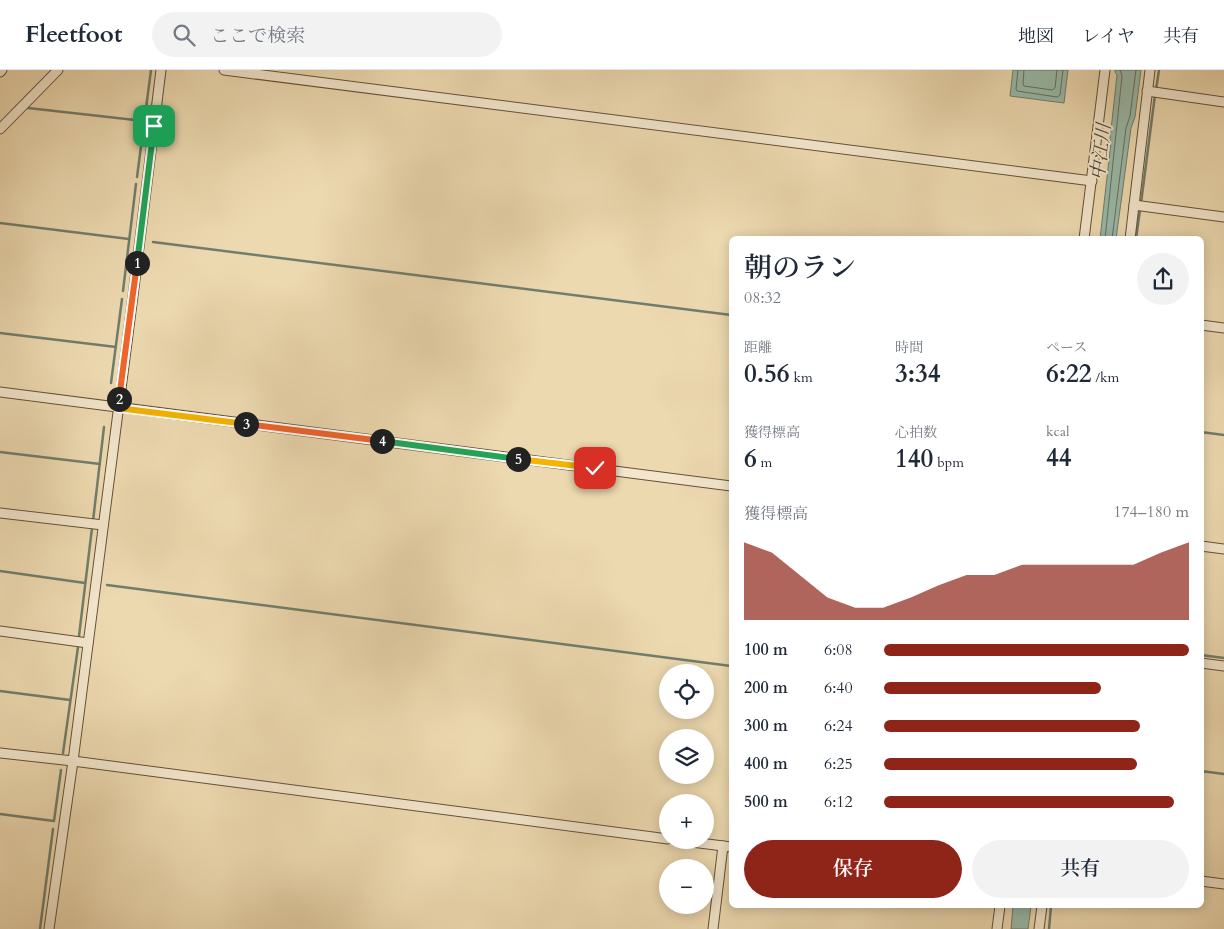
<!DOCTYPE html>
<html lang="ja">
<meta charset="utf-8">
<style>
:root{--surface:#fff;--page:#f2f2f3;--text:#1f2937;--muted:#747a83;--line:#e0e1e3;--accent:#8f2418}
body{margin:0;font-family:Cardo,"Noto Serif JP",serif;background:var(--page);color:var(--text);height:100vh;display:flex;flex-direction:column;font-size:19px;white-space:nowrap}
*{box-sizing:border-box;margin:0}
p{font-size:16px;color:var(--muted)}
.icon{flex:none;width:28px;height:28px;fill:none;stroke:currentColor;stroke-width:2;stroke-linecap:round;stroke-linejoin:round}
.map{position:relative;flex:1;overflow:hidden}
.panel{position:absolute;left:729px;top:166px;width:475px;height:672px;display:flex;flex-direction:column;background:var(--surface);border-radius:8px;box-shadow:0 2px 12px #0003}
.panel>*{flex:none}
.controls{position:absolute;left:659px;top:594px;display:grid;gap:10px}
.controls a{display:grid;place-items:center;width:55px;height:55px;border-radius:50%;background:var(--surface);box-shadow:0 2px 12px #0003;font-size:25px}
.pin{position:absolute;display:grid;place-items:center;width:42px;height:42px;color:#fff;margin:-21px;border-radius:10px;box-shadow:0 2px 8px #0006}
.km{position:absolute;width:25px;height:25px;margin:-12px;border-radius:50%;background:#222;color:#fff;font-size:14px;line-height:25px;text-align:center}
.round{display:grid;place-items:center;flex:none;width:52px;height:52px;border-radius:26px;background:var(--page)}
.headline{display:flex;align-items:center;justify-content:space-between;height:85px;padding:0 15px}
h1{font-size:28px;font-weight:600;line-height:38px}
.figures{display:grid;grid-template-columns:repeat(3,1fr);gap:8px;height:85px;padding:5px 15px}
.figures div{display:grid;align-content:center}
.figures b{font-size:25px;font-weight:600}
.figures small{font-size:14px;font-weight:400}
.figures p{font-size:14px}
.chart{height:140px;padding:10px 15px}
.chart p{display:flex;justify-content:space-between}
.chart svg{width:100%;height:90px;margin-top:5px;fill:var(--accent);opacity:.7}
.cta{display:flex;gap:10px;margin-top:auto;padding:10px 15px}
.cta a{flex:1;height:58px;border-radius:30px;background:var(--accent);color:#fff;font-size:20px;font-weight:600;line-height:58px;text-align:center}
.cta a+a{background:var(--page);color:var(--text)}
ul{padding:0 15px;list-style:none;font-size:16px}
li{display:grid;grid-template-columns:80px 60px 1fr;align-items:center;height:38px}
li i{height:12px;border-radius:6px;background:var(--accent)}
header{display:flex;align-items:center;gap:30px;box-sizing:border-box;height:70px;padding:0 25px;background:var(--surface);border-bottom:1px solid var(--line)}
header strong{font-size:24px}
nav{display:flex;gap:28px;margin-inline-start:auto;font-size:18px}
.search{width:350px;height:45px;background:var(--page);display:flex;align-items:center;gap:12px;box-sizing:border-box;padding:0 18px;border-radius:28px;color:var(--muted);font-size:19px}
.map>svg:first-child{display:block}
.water{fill:#99baaa;stroke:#717e6c}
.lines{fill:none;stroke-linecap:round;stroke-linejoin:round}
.shore{stroke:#68705c;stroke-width:1}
.stream{stroke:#717e6c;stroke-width:2.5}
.minor-casing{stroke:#645237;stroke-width:11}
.minor{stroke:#f3e6cc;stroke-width:9}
.split-1-casing{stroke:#fff;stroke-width:10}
.split-2-casing{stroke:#fff;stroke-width:10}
.split-3-casing{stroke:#fff;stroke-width:10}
.split-4-casing{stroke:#fff;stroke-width:10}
.split-5-casing{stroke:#fff;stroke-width:10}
.split-6-casing{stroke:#fff;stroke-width:10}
.split-1{stroke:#22a559;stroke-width:6}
.split-2{stroke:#f0652b;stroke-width:6}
.split-3{stroke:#f5b400;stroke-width:6}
.split-4{stroke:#f0652b;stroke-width:6}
.split-5{stroke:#22a559;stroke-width:6}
.split-6{stroke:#f5b400;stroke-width:6}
.labels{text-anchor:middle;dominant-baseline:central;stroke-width:4;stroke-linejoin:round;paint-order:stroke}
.water-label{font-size:19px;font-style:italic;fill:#4f4a36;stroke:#f3e6cc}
</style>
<header>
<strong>Fleetfoot</strong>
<div class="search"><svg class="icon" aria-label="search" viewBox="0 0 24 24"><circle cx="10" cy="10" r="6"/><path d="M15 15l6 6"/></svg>ここで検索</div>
<nav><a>地図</a><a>レイヤ</a><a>共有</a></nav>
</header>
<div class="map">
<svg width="1224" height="859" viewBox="0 0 1224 859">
<rect width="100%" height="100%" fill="#edd9b0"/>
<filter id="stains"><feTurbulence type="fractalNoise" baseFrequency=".004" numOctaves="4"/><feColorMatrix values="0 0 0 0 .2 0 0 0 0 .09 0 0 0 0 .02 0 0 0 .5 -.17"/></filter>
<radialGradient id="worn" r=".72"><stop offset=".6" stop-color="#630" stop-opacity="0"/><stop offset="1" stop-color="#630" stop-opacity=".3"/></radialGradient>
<g class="water">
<polygon points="1013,0 1068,0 1064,33 1010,26"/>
<polygon points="1115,0 1141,0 1135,47 1131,58 1116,169 1100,169 1111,72 1110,69 1117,5 1115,2"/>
<polygon points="1013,836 1031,836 1028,859 1011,859"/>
</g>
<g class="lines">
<g class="shore">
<polyline points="1018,0 1016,19 1017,21 1057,27 1060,25 1063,0"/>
<polyline points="1024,0 1023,14 1024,16 1052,20 1055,18 1057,0"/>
<polyline points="1105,169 1122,6 1120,0"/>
<polyline points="1112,169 1126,58 1130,46 1136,0"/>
</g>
<g class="stream">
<polyline points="1156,20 1159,0"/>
<polyline points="28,38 144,51"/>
<polyline points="137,107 151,0"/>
<polyline points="1141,133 1155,25"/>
<polyline points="0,153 129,169"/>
<polyline points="1136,169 1140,140"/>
<polyline points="153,172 731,245"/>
<polyline points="123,221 136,114"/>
<polyline points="0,263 116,277"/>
<polyline points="111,313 122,229"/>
<polyline points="1201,362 1224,365"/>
<polyline points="0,382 100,394"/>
<polyline points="93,451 104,357"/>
<polyline points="0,501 85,513"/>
<polyline points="107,515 731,596"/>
<polyline points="79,566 92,458"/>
<polyline points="1201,585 1224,588"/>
<polyline points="0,621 70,630"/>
<polyline points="63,683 78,577"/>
<polyline points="1201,701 1224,704"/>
<polyline points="0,744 54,751 61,700"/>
<polyline points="40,859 53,759"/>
<polyline points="1049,859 1051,836"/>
</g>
<g class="minor-casing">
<g id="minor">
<polyline points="224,0 1092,111"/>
<polyline points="0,2 2,0"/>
<polyline points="1147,21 1224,32"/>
<polyline points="0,59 58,0"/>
<polyline points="1134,135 1224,147"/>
<polyline points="1084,169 1105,0"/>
<polyline points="1130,169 1150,0"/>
<polyline points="1201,255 1224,258"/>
<polyline points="0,322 731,416"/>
<polyline points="0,443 103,455"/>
<polyline points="1201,476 1224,479"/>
<polyline points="0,561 88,573"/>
<polyline points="1201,593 1224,596"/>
<polyline points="0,683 73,691 668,769"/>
<polyline points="676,770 731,777"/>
<polyline points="1201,811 1224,814"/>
<polyline points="49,859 73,691 133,226 161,0"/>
<polyline points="713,859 723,776"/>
<polyline points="997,859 1000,836"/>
<polyline points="1039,859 1042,836"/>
</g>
</g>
<use href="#minor" class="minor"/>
</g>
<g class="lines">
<g class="split-1-casing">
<polyline id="split-1" points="137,193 154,56"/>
</g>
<g class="split-2-casing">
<polyline id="split-2" points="119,329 137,193"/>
</g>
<g class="split-3-casing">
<polyline id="split-3" points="119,329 118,338 246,354"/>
</g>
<g class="split-4-casing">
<polyline id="split-4" points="246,354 382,371"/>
</g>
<g class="split-5-casing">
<polyline id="split-5" points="382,371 518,389"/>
</g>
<g class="split-6-casing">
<polyline id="split-6" points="518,389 595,398"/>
</g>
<use href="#split-1" class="split-1"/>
<use href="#split-2" class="split-2"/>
<use href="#split-3" class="split-3"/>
<use href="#split-4" class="split-4"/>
<use href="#split-5" class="split-5"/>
<use href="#split-6" class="split-6"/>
</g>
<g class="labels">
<g class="water-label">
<text transform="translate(1101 82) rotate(-83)">中江川</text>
</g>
</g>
<rect width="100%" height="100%" filter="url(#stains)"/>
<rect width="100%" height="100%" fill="url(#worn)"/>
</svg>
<div class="controls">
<a><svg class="icon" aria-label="locate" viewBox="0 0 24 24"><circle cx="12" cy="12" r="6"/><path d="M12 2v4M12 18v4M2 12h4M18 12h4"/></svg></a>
<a><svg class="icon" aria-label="layers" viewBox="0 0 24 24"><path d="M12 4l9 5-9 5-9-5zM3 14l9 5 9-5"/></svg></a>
<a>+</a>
<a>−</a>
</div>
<div class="pin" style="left:154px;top:56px;background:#1e9e55"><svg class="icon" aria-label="arrive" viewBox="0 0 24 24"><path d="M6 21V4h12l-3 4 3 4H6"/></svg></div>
<div class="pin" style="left:595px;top:398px;background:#d93025"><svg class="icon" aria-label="check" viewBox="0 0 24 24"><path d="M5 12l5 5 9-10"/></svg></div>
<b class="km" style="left:137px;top:193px">1</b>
<b class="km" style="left:119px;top:329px">2</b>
<b class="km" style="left:246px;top:354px">3</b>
<b class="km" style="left:382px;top:371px">4</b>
<b class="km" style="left:518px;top:389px">5</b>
<section class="panel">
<div class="headline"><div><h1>朝のラン</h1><p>08:32</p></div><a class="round"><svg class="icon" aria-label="share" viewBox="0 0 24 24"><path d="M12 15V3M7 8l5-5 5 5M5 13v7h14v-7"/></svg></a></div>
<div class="figures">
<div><p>距離</p><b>0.56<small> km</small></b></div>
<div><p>時間</p><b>3:34</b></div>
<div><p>ペース</p><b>6:22<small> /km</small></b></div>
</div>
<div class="figures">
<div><p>獲得標高</p><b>6<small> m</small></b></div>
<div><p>心拍数</p><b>140<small> bpm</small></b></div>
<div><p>kcal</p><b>44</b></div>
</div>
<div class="chart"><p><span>獲得標高</span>174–180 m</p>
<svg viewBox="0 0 160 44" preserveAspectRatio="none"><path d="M0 44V6L10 11L20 22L30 33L40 38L50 38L60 33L70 27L80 22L90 22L100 17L110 17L120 17L130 17L140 17L150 11L160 6V44z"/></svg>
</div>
<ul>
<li><b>100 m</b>6:08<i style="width:100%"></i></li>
<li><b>200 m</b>6:40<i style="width:71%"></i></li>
<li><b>300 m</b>6:24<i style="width:84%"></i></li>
<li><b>400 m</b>6:25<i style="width:83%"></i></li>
<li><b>500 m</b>6:12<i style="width:95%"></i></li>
</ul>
<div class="cta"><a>保存</a><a>共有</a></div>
</section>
</div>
